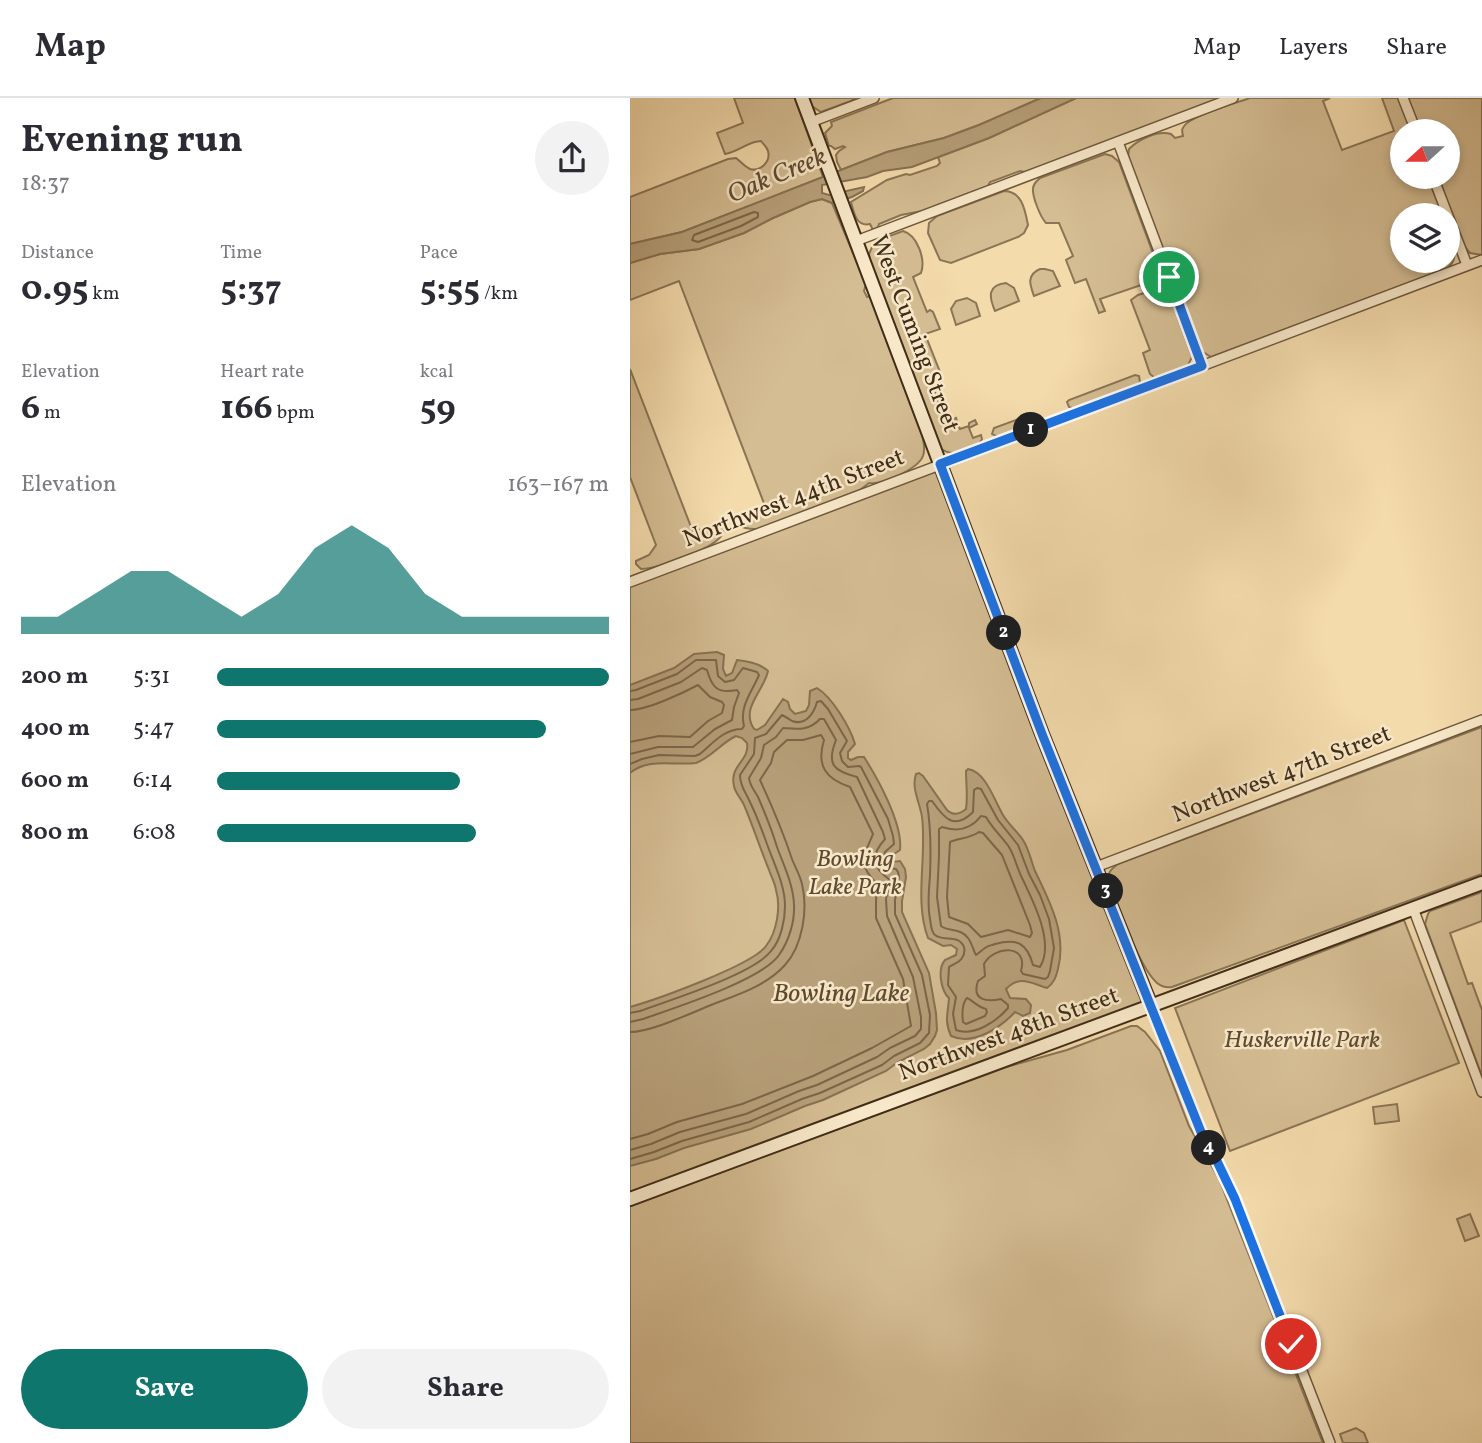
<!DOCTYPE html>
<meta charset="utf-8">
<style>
:root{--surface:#fff;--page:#f2f2f3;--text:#2b2b33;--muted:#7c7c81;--line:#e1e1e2;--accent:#0f766e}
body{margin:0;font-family:Vollkorn,serif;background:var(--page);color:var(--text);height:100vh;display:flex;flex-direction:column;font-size:26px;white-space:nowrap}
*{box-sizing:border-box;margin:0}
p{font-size:23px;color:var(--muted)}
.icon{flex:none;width:38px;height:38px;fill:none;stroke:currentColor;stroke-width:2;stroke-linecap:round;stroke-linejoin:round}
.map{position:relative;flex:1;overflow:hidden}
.details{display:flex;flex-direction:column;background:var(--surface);width:630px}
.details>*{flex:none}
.needle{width:46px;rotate:249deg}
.controls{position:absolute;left:760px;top:21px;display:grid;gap:14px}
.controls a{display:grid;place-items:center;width:70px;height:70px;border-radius:50%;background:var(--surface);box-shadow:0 4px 10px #0003;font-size:35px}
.pin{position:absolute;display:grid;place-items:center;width:60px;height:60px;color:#fff;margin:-30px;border:4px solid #fff;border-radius:50%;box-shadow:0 2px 7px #0007}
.km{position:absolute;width:35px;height:35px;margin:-18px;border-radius:50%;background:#222;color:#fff;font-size:19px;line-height:35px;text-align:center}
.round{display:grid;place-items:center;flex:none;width:74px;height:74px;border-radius:37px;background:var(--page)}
.overview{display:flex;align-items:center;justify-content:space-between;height:119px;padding:0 21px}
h1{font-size:38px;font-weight:700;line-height:52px}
.metrics{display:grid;grid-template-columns:repeat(3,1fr);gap:10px;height:119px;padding:7px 21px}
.metrics div{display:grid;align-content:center}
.metrics b{font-size:35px;font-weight:700}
.metrics small{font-size:19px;font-weight:400}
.metrics p{font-size:19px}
.chart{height:196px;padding:14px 21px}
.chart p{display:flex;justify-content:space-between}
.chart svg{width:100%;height:126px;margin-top:7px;fill:var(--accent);opacity:.7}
.cta{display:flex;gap:14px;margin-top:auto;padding:14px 21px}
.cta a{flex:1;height:80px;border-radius:42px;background:var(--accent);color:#fff;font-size:28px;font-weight:700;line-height:80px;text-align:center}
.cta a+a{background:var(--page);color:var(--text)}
ul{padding:0 21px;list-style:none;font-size:23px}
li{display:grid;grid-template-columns:112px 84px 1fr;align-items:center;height:52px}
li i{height:18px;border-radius:9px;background:var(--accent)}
header{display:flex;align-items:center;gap:42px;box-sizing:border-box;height:98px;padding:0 35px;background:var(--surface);border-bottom:2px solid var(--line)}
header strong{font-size:33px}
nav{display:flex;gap:38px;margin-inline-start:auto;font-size:24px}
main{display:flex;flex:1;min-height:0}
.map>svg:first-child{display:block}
.green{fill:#d5bd93;stroke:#8a7556;stroke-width:2}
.water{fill:#b7a07a;stroke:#877253;stroke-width:2}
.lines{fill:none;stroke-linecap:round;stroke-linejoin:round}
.shore{stroke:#7c6649;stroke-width:2}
.street-casing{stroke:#6d583d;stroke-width:12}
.secondary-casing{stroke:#402d18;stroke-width:16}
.street{stroke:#f8e8c9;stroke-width:9}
.secondary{stroke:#f8e8c9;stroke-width:12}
.route-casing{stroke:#fff;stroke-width:14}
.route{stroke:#1a73e8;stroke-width:9}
.labels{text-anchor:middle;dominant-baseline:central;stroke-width:5;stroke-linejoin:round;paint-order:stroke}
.street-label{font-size:24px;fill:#402d18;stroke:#f8e8c9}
.park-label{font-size:24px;font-style:italic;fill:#5e4a31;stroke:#f8e8c9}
.water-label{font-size:26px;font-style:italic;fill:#5e4a30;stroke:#f8e8c9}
</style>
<header>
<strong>Map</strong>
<nav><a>Map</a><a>Layers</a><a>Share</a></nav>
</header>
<main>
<section class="details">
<div class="overview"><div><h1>Evening run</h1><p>18:37</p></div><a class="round"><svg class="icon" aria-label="share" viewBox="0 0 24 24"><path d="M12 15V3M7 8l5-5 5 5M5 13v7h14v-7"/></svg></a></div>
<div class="metrics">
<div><p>Distance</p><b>0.95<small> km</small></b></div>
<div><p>Time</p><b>5:37</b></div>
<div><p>Pace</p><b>5:55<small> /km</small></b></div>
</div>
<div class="metrics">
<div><p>Elevation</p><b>6<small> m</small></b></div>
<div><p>Heart rate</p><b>166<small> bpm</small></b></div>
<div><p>kcal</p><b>59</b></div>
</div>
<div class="chart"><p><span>Elevation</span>163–167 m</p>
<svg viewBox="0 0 160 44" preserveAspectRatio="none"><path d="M0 44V38L10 38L20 30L30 22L40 22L50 30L60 38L70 30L80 14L90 6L100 14L110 30L120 38L130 38L140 38L150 38L160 38V44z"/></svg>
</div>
<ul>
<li><b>200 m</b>5:31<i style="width:100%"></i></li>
<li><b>400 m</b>5:47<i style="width:84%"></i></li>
<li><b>600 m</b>6:14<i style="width:62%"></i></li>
<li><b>800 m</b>6:08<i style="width:66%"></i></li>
</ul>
<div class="cta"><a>Save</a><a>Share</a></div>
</section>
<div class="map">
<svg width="852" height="1345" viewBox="0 0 852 1345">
<rect width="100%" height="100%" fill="#f4dbac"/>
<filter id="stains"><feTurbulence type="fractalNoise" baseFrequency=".00286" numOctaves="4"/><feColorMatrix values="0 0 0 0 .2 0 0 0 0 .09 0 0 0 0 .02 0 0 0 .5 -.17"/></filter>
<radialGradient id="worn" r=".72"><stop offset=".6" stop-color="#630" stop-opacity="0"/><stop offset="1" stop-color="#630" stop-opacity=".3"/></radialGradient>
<g class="green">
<path d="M104,0H165L193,79L52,134L0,146V99L98,61L106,60C110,63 115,69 120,71C130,74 141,64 138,53C137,49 134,47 131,43C119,43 108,54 95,56L87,35L113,25Z"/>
<polygon points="177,0 225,0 221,3 191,14 180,7"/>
<polygon points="263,0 411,0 349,27 314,40 257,54 211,72 207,64 206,57 209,53 215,49 213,48 205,51 201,48 199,48 195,35 202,28 201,24"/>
<path d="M446,0H592L395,74L390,73L360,84L358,88L292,113L271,117L249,126L248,129L243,132L240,126C226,129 224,115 221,104L257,82L276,76L280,77L307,68L310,65L308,59L359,40Z"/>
<path d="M620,0H700L693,3L712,52L764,33L752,0H769L781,33H772V79H799L813,117H772V163H817V128L822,140L821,141C825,154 828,164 815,171L581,259L570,252L498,60L499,51C509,41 528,32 541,36L545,40L553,38C552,32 551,32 555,27C563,17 606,5 620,0Z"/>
<polygon points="774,0 852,0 852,157 840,155 834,148 805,79 817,79 817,33 787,33"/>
<path d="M475,56L482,58L489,64L530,174L526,182L470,201L475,213L469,215L456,181L445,185L436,162L443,158L429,125H416C411,120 402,99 403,90C404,84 406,84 410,80Z"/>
<path d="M374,93C392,93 395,112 398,127L394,135L388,139L321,165L310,162L298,135L299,125L307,118Z"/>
<path d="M192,101L202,105L236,186L234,193L237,199L240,198L245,210L292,335C293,343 296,350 293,358C288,371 252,387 239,385L230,392L129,431C118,431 110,431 103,421L135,408L49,183L0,202V165L30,156L69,151L114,135L143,120L180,104Z"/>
<path d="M273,133C287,137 296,161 291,175L283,179L297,214L300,212L303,214L310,231L295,236L310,274L299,278L315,321L322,319L324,321L326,320L330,331L339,328V325L345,322L347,326L339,330L343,340L351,337L352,341L348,348C334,353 323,360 310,350L239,163L240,162L239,156L243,147L253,142L254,140Z"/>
<path d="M410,171H415L423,173L430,188L404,198C400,187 396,177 410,171Z"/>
<path d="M376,185L384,190L389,203L365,213C359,199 357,187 376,185Z"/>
<polygon points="530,190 535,190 538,194 562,259 557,269 525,280 520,276 513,255 520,252 501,202 508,197"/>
<polygon points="337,200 346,205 350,218 326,227 321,211 326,203"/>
<path d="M0,271L63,434L94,424C95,429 96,430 93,435C86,451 29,470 11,471L6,466V463L19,457L26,447L0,379Z"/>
<polygon points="505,277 509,278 510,284 505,289 445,311 439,309 437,304 439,302"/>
<path d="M394,319L398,330C387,334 372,343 362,336L364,330Z"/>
<polygon points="310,366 521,908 0,1101 0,484"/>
<path d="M852,629V776L542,889C536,890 532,889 527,885C509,869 488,808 478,783C478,774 481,771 488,766Z"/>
<polygon points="852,794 852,823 820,835 838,886 842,885 852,912 852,978 795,826 798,816 800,813"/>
<polygon points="774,822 829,965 600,1053 545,910"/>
<polygon points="501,928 507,928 515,934 530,953 559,1028 589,1081 693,1345 0,1345 0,1108 376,969 437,952"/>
<polygon points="767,1006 769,1023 745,1026 743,1009"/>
<polygon points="840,1116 849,1138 835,1143 827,1121"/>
<polygon points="726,1330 734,1335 738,1345 713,1345 710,1336"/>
</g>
<g class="water">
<polygon points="411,0 446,0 359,40 282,69 253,73 237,79 192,87 192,95 199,97 234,89 233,93 222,99 202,105 192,101 180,104 143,120 114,135 69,151 30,156 0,165 0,146 52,134 257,54 314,40 349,27"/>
<path d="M87,554L94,557L93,571L96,578L102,575L107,562C117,563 130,565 138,573C134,593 110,610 124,631L127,632L135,627L153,601L158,604L160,611L165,616L176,613L179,607L180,593L187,590C202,599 220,629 225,646L218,654V660L221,662L228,659H234C248,681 273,726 270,752L261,758L260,762L262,764L270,763L275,771L276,779L272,803V814L299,875L306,915L307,932L305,938L300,946L294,951L268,964L256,973L193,1002L175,1008L121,1031L54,1050L26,1061L0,1068V909C25,902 123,867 136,848C147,834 151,809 146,792C145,785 141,778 139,772C130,750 123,728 114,707C111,700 105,695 104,688C99,667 120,663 117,645L112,640L106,638C91,645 82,659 66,665C44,668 19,659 0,675V587L44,570L64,556Z"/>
<path d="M338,671C356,674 364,702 373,717C378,726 387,733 393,742C399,751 401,763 405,773C420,804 437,836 428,871C426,879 424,885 417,890C402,886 391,876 376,891L380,900L396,901L401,907L400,915L393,918L385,914C370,930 343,948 321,938C314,922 318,916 319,900C311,893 307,871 315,862C317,861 324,858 326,857L327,851L321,847L313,848L298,840C284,803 297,759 292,719C290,705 281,690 286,676L289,675L293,678L317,712C323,718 330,716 336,711C338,698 336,685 336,673Z"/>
</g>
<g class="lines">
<g class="shore">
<polygon points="124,114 128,115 128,119 111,128 68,144 62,142 64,137"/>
<path d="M0,593L6,592L47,576L66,562H86L88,578L95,584L104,582L113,570L127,574L129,577C122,594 109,608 114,628L112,631C94,631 83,645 70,656L65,658L29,657L12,661L0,666"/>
<path d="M0,602L8,601L51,584L72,570L77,572C82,590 88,596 107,592L109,595L104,609L102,622L85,631L63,649H28L0,656"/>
<path d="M0,612C17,612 53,595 68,587L80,599L92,604L94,607L92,615L78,623L60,639L29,638L0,644"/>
<path d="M347,690L351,691L368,722L388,747L399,776L410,797L419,821L424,850L420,873L418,879L415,881L393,876L391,873C399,845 363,848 354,866L355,878L348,883C341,903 358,904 371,901L378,907V910C367,923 344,939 326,932L323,916L326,899L318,887L319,869C323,866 329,865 332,860C334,857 335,853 334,849C329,836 314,844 305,837C301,834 301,826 300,821C297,806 299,792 300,777C301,753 301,729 297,706L299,703H302C314,720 324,733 343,714L344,692Z"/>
<path d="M351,718L356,719C362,730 372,739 379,749C385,759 387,770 392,780C403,803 425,845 410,869L403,867C397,845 387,840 365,846C360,848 359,847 355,850C352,852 349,855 346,857C343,852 342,845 338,840C331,830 319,834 311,828L307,799L309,758V731L312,729C327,734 341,731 351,718Z"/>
<path d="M349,734L353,735L372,757L400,827L402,835L400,839L378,832L351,839L338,826L319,819L317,799L320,744C327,740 339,741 349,734Z"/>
<path d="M337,900C341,901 347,909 356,911L357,914L355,918L336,926L333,924C332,917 332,905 337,900Z"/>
<path d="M0,915L10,913C40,902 124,876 141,853C151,842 155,822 155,808C155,787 144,766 137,746C132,732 126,716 119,702C115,693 110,688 110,677L124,656L125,640L136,636L152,617C156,619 159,621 162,623C176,628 184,615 187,604L191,603L198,611L217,643L210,655L212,663L218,669L229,668L231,669L258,721L263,738L264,746L255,754L253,763L258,770L266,771L268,774L269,779L265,802V816L292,877L300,917L299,935L290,945L264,958L252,967L190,995L172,1001L119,1024L52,1043L24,1054L0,1061"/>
<path d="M0,924L13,921C44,910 132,882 149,857C159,843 165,823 164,806C163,786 154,768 147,749C142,732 135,715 128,699C124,692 120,688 119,680L131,660L134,647L146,639L153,630C167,631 179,633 190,621H194L206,642C196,667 204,673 227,679L253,734L255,741C239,759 242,769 260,782L256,801L257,818L283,879L291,919V931L285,938L260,950L247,959L187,987L169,993L116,1016L50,1034L21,1046L0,1052"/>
<path d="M0,934C22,934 63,914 86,905C110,896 137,887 155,867C173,847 178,811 172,786C170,777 165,769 162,761C153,734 142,708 130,682L141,665L144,654L157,642H173L191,637L194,642C186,668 196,681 220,689L243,736C233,760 227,766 248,787L246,802V820L273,881L281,928L242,950L183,978L112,1006L47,1024L18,1036L0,1041"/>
</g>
<g class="street-casing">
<g id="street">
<polyline points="773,0 786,33"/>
<polyline points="181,24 244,0"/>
<polyline points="488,44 572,268"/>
<polyline points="803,79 837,167"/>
<polyline points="226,143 603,0"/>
<polyline points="0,484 852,162"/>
<polyline points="466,769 852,622"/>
<polyline points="783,810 852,994"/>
<polyline points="521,908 571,1034 596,1081 605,1101 700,1345"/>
</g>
</g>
<g class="secondary-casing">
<g id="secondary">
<polyline points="172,0 412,636 521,908"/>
<polyline points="0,1101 852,785"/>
</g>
</g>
<use href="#street" class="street"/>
<use href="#secondary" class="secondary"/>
</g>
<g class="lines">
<g class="route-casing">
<polyline id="route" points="539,179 572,268 310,366 412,636 571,1034 585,1059 605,1101 661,1246"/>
</g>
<use href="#route" class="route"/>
</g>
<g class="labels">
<g class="street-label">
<text transform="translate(284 236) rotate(69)">West Cuming Street</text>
<text transform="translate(164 401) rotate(-21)">Northwest 44th Street</text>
<text transform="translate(652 677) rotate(-21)">Northwest 47th Street</text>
<text transform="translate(379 937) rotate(-20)">Northwest 48th Street</text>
</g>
<g class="park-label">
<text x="225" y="762">Bowling<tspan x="225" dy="28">Lake Park</tspan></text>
<text x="672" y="943">Huskerville Park</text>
</g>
<g class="water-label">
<text transform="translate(147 78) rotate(-23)">Oak Creek</text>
<text x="211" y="896">Bowling Lake</text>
</g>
</g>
<rect width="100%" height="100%" filter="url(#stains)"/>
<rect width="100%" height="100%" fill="url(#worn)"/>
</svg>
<div class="controls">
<a><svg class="needle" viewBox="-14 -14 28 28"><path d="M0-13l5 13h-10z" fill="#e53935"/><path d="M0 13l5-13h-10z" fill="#7c7c81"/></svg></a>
<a><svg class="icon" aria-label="layers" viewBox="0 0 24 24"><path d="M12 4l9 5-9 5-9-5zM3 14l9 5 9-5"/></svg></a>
</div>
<div class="pin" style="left:539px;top:179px;background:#1e9e55"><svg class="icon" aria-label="arrive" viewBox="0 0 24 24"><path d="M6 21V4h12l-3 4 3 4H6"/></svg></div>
<div class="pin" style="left:661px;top:1246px;background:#d93025"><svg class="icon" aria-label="check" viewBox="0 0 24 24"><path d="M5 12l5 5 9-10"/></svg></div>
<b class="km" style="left:401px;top:332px">1</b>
<b class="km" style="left:374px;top:535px">2</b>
<b class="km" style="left:476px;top:793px">3</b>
<b class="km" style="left:579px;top:1050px">4</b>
</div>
</main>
